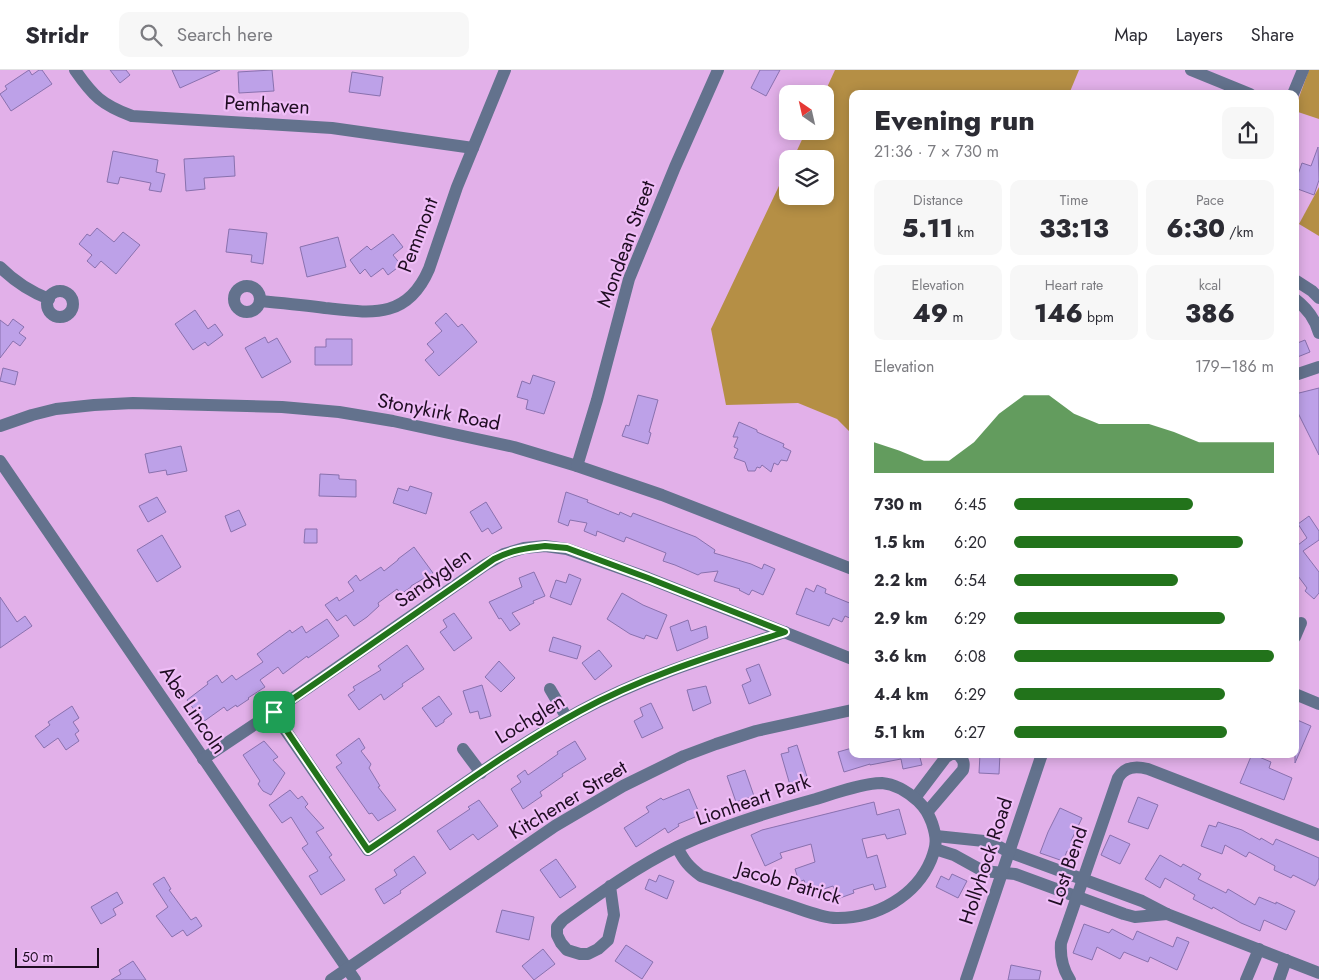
<!DOCTYPE html>
<meta charset="utf-8">
<style>
:root{--surface:#fff;--page:#f7f7f7;--text:#2b2b33;--muted:#7c7c81;--line:#e1e1e2;--accent:#22731b}
body{margin:0;font-family:Jost,sans-serif;background:var(--page);color:var(--text);height:100vh;display:flex;flex-direction:column;font-size:19px;white-space:nowrap}
*{box-sizing:border-box;margin:0}
p{font-size:16px;color:var(--muted)}
.icon{flex:none;width:28px;height:28px;fill:none;stroke:currentColor;stroke-width:2;stroke-linecap:round;stroke-linejoin:round}
.map{position:relative;flex:1;overflow:hidden}
.sheet{position:absolute;left:849px;top:20px;width:450px;height:668px;display:flex;flex-direction:column;background:var(--surface);border-radius:10px;box-shadow:0 2px 12px #0003}
.sheet>*{flex:none}
.needle{width:32px;rotate:326deg}
.fabs{position:absolute;left:779px;top:15px;display:grid;gap:10px}
.fabs a{display:grid;place-items:center;width:55px;height:55px;border-radius:10px;background:var(--surface);box-shadow:0 2px 12px #0003;font-size:25px}
.scale{position:absolute;left:15px;bottom:12px;width:84px;box-sizing:border-box;padding-left:5px;border:2px solid #1f0d22;border-top:0;font-size:14px;line-height:18px;white-space:nowrap;color:#1f0d22;-webkit-text-stroke:4px #efbdf7;paint-order:stroke}
.pin{position:absolute;display:grid;place-items:center;width:42px;height:42px;color:#fff;margin:-21px;border-radius:10px;box-shadow:0 2px 8px #0006}
.round{display:grid;place-items:center;flex:none;width:52px;height:52px;border-radius:10px;background:var(--page)}
.headline{display:flex;align-items:center;justify-content:space-between;height:85px;padding:0 25px}
h1{font-size:28px;font-weight:800;line-height:38px}
.stats{display:grid;grid-template-columns:repeat(3,1fr);gap:8px;height:85px;padding:5px 25px}
.stats div{display:grid;align-content:center;border-radius:10px;background:var(--page);text-align:center}
.stats b{font-size:25px;font-weight:800}
.stats small{font-size:14px;font-weight:400}
.stats p{font-size:14px}
.chart{height:140px;padding:10px 25px}
.chart p{display:flex;justify-content:space-between}
.chart svg{width:100%;height:90px;margin-top:5px;fill:var(--accent);opacity:.7}
ul{padding:0 25px;list-style:none;font-size:16px}
li{display:grid;grid-template-columns:80px 60px 1fr;align-items:center;height:38px}
li i{height:12px;border-radius:6px;background:var(--accent)}
header{display:flex;align-items:center;gap:30px;box-sizing:border-box;height:70px;padding:0 25px;background:var(--surface);border-bottom:1px solid var(--line)}
header strong{font-size:24px}
nav{display:flex;gap:28px;margin-inline-start:auto;font-size:18px}
.search{width:350px;height:45px;background:var(--page);display:flex;align-items:center;gap:12px;box-sizing:border-box;padding:0 18px;border-radius:10px;color:var(--muted);font-size:19px}
.map>svg:first-child{display:block}
.forest{fill:#b58f45}
.building{fill:#bda1e8;stroke:#8971ae}
.lines{fill:none;stroke-linecap:round;stroke-linejoin:round}
.minor{stroke:#63728d;stroke-width:12}
.route-casing{stroke:#fff;stroke-width:10}
.route{stroke:#22731b;stroke-width:6}
.labels{text-anchor:middle;dominant-baseline:central;stroke-width:4.5;stroke-linejoin:round;paint-order:stroke}
.street-label{font-size:20px;fill:#1f0d22;stroke:#efbdf7}
</style>
<header>
<strong>Stridr</strong>
<div class="search"><svg class="icon" aria-label="search" viewBox="0 0 24 24"><circle cx="10" cy="10" r="6"/><path d="M15 15l6 6"/></svg>Search here</div>
<nav><a>Map</a><a>Layers</a><a>Share</a></nav>
</header>
<div class="map">
<svg width="1319" height="910" viewBox="0 0 1319 910">
<rect width="100%" height="100%" fill="#e2b0e9"/>
<g class="forest">
<polygon points="835,0 1079,0 1069,24 852,24 852,364 837,349 798,333 726,335 711,259 787,99 788,126 825,126 825,89 793,89 806,61 825,61 825,24 824,24"/>
<polygon points="1309,0 1319,0 1319,49 1295,41 1295,38"/>
<polygon points="1319,117 1319,166 1299,154"/>
</g>
<g class="building">
<polygon points="29,0 32,5 39,0 42,0 52,14 11,41 0,24 7,19 5,16"/>
<polygon points="110,0 126,0 130,5 120,13"/>
<polygon points="172,0 220,0 180,18"/>
<polygon points="272,0 274,21 239,23 238,2"/>
<polygon points="760,0 780,0 766,26 751,18"/>
<polygon points="352,2 383,7 380,26 349,22"/>
<polygon points="1318,77 1319,110 1314,125 1295,118 1295,113 1302,93 1311,96"/>
<polygon points="113,81 158,90 156,102 165,104 161,122 149,120 151,113 120,107 118,114 107,112"/>
<polygon points="234,86 235,106 204,108 205,119 186,121 184,89"/>
<polygon points="97,158 114,172 123,162 140,175 116,204 101,191 95,198 87,191 92,185 79,174 87,164 90,166"/>
<polygon points="229,159 267,163 263,194 251,192 252,185 226,182"/>
<polygon points="393,164 403,177 393,185 401,195 388,205 383,198 371,207 365,199 360,204 350,190 367,176 371,180"/>
<polygon points="338,167 346,197 307,207 300,177"/>
<polygon points="195,240 208,259 215,254 223,265 208,276 205,272 193,280 175,254"/>
<polygon points="446,243 458,257 462,254 477,272 439,306 425,290 434,282 427,274 442,261 435,253"/>
<polygon points="13,249 24,257 19,263 26,268 20,276 13,271 0,288 0,250 8,256"/>
<polygon points="265,267 268,273 277,268 291,292 262,308 245,278"/>
<polygon points="326,269 352,269 352,295 315,295 315,277 326,277"/>
<polygon points="1305,270 1310,282 1295,288 1295,274"/>
<polygon points="3,298 18,302 15,315 0,311"/>
<polygon points="533,305 555,312 544,344 526,339 528,330 517,327 522,311 530,314"/>
<polygon points="1319,318 1319,385 1295,337 1295,324"/>
<polygon points="638,325 658,330 649,362 651,363 648,374 622,366 626,355 629,356"/>
<polygon points="739,352 757,360 757,362 784,374 783,377 791,381 787,391 781,390 778,395 774,393 771,402 762,395 760,398 757,397 755,401 748,401 745,392 734,388 738,379 734,377 738,367 733,367"/>
<polygon points="181,376 187,401 167,405 166,400 149,403 145,384"/>
<polygon points="320,404 339,405 339,409 356,410 356,427 319,426"/>
<polygon points="410,416 432,423 426,444 393,433 398,418 408,421"/>
<polygon points="566,422 588,430 587,432 619,445 620,442 631,447 633,443 696,467 715,480 714,483 751,494 762,499 764,494 775,499 763,525 752,520 749,525 739,520 740,519 714,511 718,501 701,503 698,505 675,495 663,491 666,483 626,467 624,472 597,461 596,466 584,461 587,453 570,450 568,456 558,452"/>
<polygon points="157,427 166,442 148,452 139,436"/>
<polygon points="486,432 502,458 492,464 488,458 482,462 470,442"/>
<polygon points="239,440 246,455 231,462 225,446"/>
<polygon points="1309,446 1319,461 1319,470 1303,481 1319,502 1319,523 1314,529 1305,521 1307,518 1295,502 1295,470 1298,475 1307,468 1298,454"/>
<polygon points="305,459 317,459 317,473 304,473"/>
<polygon points="162,465 181,497 157,512 137,480"/>
<polygon points="414,477 433,503 411,516 411,517 401,524 397,519 378,533 379,536 367,547 354,556 346,545 337,551 325,535 337,527 339,531 354,521 348,512 356,505 360,511 381,497 384,501 398,490 398,489"/>
<polygon points="534,502 545,526 533,531 534,533 512,543 520,554 510,561 501,548 499,549 489,532 522,517 519,508"/>
<polygon points="569,504 581,509 571,535 550,527 556,510 566,513"/>
<polygon points="817,515 826,519 825,523 852,534 852,549 845,546 842,552 833,548 829,556 796,544 806,518 814,522"/>
<polygon points="622,523 643,535 667,545 657,569 646,565 644,569 630,564 607,549"/>
<polygon points="0,527 17,552 25,546 32,556 0,578"/>
<polygon points="454,543 472,568 454,581 440,562 447,557 443,550"/>
<polygon points="327,549 339,566 318,581 308,588 307,586 283,604 278,597 260,610 265,617 248,628 249,629 237,637 236,635 227,641 224,637 203,652 187,630 208,614 207,612 217,605 222,613 232,605 236,610 263,592 257,584 290,560 292,563 302,556 306,563"/>
<polygon points="688,550 691,561 706,556 708,568 677,581 670,557"/>
<polygon points="553,567 581,576 577,589 549,581"/>
<polygon points="407,575 424,599 402,614 403,616 384,630 381,624 359,640 348,625 355,620 353,617 381,600 378,596"/>
<polygon points="599,580 612,596 595,610 582,593"/>
<polygon points="499,591 515,608 501,622 485,607"/>
<polygon points="759,594 771,625 749,634 742,615 751,611 746,599"/>
<polygon points="482,615 491,646 480,649 478,641 470,643 463,621"/>
<polygon points="706,616 711,633 693,641 687,620"/>
<polygon points="439,626 452,644 444,650 444,652 436,657 422,638"/>
<polygon points="651,633 663,658 642,668 634,651 643,646 640,638"/>
<polygon points="72,636 79,648 73,652 79,661 75,664 79,671 66,680 58,668 44,678 35,666 50,655 48,652"/>
<polygon points="1295,649 1311,656 1295,693"/>
<polygon points="359,668 365,678 361,681 371,694 369,698 380,716 378,717 396,740 378,751 372,743 369,744 336,697 342,693 336,685"/>
<polygon points="264,671 278,687 273,690 285,703 271,725 263,721 258,714 260,711 243,685"/>
<polygon points="575,671 586,689 562,704 563,706 540,722 542,726 523,739 511,719 521,712 517,706 525,700 528,705 558,684 557,682"/>
<polygon points="797,675 808,710 790,715 781,684 789,682 788,678"/>
<polygon points="852,678 852,684 919,684 922,695 903,699 901,689 870,695 870,694 844,702 838,682"/>
<polygon points="980,684 1000,684 999,704 979,703"/>
<polygon points="1252,684 1271,692 1269,698 1292,708 1284,730 1240,713"/>
<polygon points="745,700 754,726 736,732 727,706"/>
<polygon points="689,719 700,745 678,754 679,756 668,763 665,758 636,777 624,758 649,742 646,737 661,728 663,730"/>
<polygon points="290,720 298,729 302,726 308,734 305,737 324,758 316,762 332,785 329,787 345,810 321,825 309,806 318,801 302,778 308,774 291,747 282,753 269,735"/>
<polygon points="1138,727 1158,735 1148,759 1128,752"/>
<polygon points="479,730 498,756 478,770 473,764 450,780 437,761 470,739 468,737"/>
<polygon points="874,732 877,745 899,739 906,764 887,769 885,764 862,769 867,788 877,785 886,817 875,820 873,814 853,820 854,823 837,829 833,816 808,824 804,810 799,812 795,799 815,792 811,774 780,783 782,788 765,796 751,765 762,760"/>
<polygon points="1060,738 1082,748 1071,771 1073,771 1070,782 1067,781 1063,791 1040,783 1048,762"/>
<polygon points="1218,752 1242,760 1260,770 1261,768 1273,775 1276,769 1319,788 1319,808 1315,816 1293,805 1291,808 1274,800 1275,796 1249,782 1246,787 1225,775 1222,784 1201,776 1209,755 1216,757"/>
<polygon points="1110,765 1130,774 1120,794 1101,785"/>
<polygon points="1160,785 1181,797 1183,794 1201,804 1198,809 1226,823 1228,819 1255,835 1259,827 1276,834 1276,832 1295,841 1286,860 1264,850 1260,861 1241,853 1213,837 1212,839 1193,829 1195,825 1165,808 1160,818 1145,809"/>
<polygon points="414,786 426,803 400,821 401,823 384,834 375,819 397,805 394,800"/>
<polygon points="556,789 576,817 560,828 540,800"/>
<polygon points="952,804 967,811 958,828 936,817 941,806 949,810"/>
<polygon points="659,805 674,811 667,829 645,819 649,809 656,812"/>
<polygon points="164,807 171,819 169,820 191,850 196,847 202,856 187,866 183,860 172,867 156,846 168,837 153,814"/>
<polygon points="117,822 123,833 113,839 116,845 101,854 91,837"/>
<polygon points="502,840 534,847 529,870 496,862"/>
<polygon points="1084,854 1109,863 1112,859 1133,870 1137,861 1173,877 1177,867 1189,872 1177,900 1150,887 1148,892 1124,882 1120,889 1097,877 1092,890 1073,883"/>
<polygon points="626,875 653,892 642,909 615,891"/>
<polygon points="543,879 555,894 534,910 522,896"/>
<polygon points="133,891 146,910 111,910 121,904 119,900"/>
<polygon points="1011,895 1041,901 1039,910 1008,910"/>
</g>
<g class="lines">
<g class="minor">
<path d="M75,0C93,26 102,35 132,46L332,58L473,78"/>
<polyline points="1191,0 1250,24"/>
<polyline points="1293,24 1303,0"/>
<path d="M0,197C14,211 31,222 49,229"/>
<polyline points="1295,210 1312,221 1319,228"/>
<circle cx="247" cy="229" r="13"/>
<circle cx="60" cy="234" r="13"/>
<path d="M1295,229C1307,238 1315,249 1319,263"/>
<path d="M260,231C281,233 303,235 325,238C371,243 407,250 429,199L457,117L505,0"/>
<polyline points="1295,305 1319,297"/>
<polyline points="0,356 32,345 56,339 94,335 133,333 282,337 339,342 393,351 514,377 577,396 662,425 852,499"/>
<polyline points="0,391 355,910"/>
<polyline points="577,396 597,330 629,209 675,97 718,0"/>
<polyline points="1295,567 1301,553"/>
<polyline points="550,619 567,648"/>
<polyline points="1295,624 1319,634"/>
<path d="M273,642L368,780C438,733 506,681 580,641C644,606 716,585 785,562"/>
<polyline points="463,679 481,703"/>
<polyline points="203,689 273,642 485,495 504,484 524,478 545,476 567,479 648,508 852,589"/>
<polyline points="915,728 946,687 951,684"/>
<path d="M928,741L963,700C965,692 963,690 958,684H953"/>
<polyline points="936,766 984,771 994,774 1009,782 1142,831 1167,844 1319,903"/>
<polyline points="935,779 954,785 983,801 1015,804 1124,844 1135,847 1167,844"/>
<path d="M610,816L614,845L608,870L598,879L588,884H580L567,880L561,873L557,865V857L563,850C599,824 636,797 677,777C722,756 768,742 816,729C835,723 863,713 882,713C895,714 909,723 918,731C926,739 928,743 932,753C937,768 937,775 931,790C916,826 877,848 838,848C825,849 803,840 791,836C761,826 731,816 701,806C689,797 684,791 677,777"/>
<polyline points="331,910 555,756 623,716 684,686 716,674 756,661 852,640"/>
<polyline points="966,910 1042,684"/>
<path d="M1070,910C1062,898 1060,887 1061,873L1118,708C1125,696 1136,696 1148,699L1319,765"/>
<polyline points="1246,910 1259,879"/>
<polyline points="1279,910 1286,890"/>
</g>
</g>
<g class="lines">
<g class="route-casing">
<path id="route" d="M545,476L567,478L648,508L785,562C717,584 644,606 580,641C506,681 438,733 368,780L274,642L494,489C512,480 526,478 545,476Z"/>
</g>
<use href="#route" class="route"/>
</g>
<g class="labels">
<g class="street-label">
<text transform="translate(267 35) rotate(3)">Pemhaven</text>
<text transform="translate(418 165) rotate(-69)">Pemmont</text>
<text transform="translate(626 174) rotate(-70)">Mondean Street</text>
<text transform="translate(439 342) rotate(11)">Stonykirk Road</text>
<text transform="translate(433 508) rotate(-35)">Sandyglen</text>
<text transform="translate(193 640) rotate(56)">Abe Lincoln</text>
<text transform="translate(530 649) rotate(-31)">Lochglen</text>
<text transform="translate(568 730) rotate(-31)">Kitchener Street</text>
<text transform="translate(753 730) rotate(-19)">Lionheart Park</text>
<text transform="translate(986 791) rotate(-72)">Hollyhock Road</text>
<text transform="translate(1068 796) rotate(-71)">Lost Bend</text>
<text transform="translate(789 813) rotate(16)">Jacob Patrick</text>
</g>
</g>
</svg>
<div class="fabs">
<a><svg class="needle" viewBox="-14 -14 28 28"><path d="M0-13l5 13h-10z" fill="#e53935"/><path d="M0 13l5-13h-10z" fill="#7c7c81"/></svg></a>
<a><svg class="icon" aria-label="layers" viewBox="0 0 24 24"><path d="M12 4l9 5-9 5-9-5zM3 14l9 5 9-5"/></svg></a>
</div>
<div class="scale">50 m</div>
<div class="pin" style="left:274px;top:642px;background:#1e9e55"><svg class="icon" aria-label="arrive" viewBox="0 0 24 24"><path d="M6 21V4h12l-3 4 3 4H6"/></svg></div>
<section class="sheet">
<div class="headline"><div><h1>Evening run</h1><p>21:36 · 7 × 730 m</p></div><a class="round"><svg class="icon" aria-label="share" viewBox="0 0 24 24"><path d="M12 15V3M7 8l5-5 5 5M5 13v7h14v-7"/></svg></a></div>
<div class="stats">
<div><p>Distance</p><b>5.11<small> km</small></b></div>
<div><p>Time</p><b>33:13</b></div>
<div><p>Pace</p><b>6:30<small> /km</small></b></div>
</div>
<div class="stats">
<div><p>Elevation</p><b>49<small> m</small></b></div>
<div><p>Heart rate</p><b>146<small> bpm</small></b></div>
<div><p>kcal</p><b>386</b></div>
</div>
<div class="chart"><p><span>Elevation</span>179–186 m</p>
<svg viewBox="0 0 160 44" preserveAspectRatio="none"><path d="M0 44V29L10 33L20 38L30 38L40 29L50 15L60 6L70 6L80 15L90 20L100 20L110 20L120 24L130 29L140 29L150 29L160 29V44z"/></svg>
</div>
<ul>
<li><b>730 m</b>6:45<i style="width:69%"></i></li>
<li><b>1.5 km</b>6:20<i style="width:88%"></i></li>
<li><b>2.2 km</b>6:54<i style="width:63%"></i></li>
<li><b>2.9 km</b>6:29<i style="width:81%"></i></li>
<li><b>3.6 km</b>6:08<i style="width:100%"></i></li>
<li><b>4.4 km</b>6:29<i style="width:81%"></i></li>
<li><b>5.1 km</b>6:27<i style="width:82%"></i></li>
</ul>
</section>
</div>
